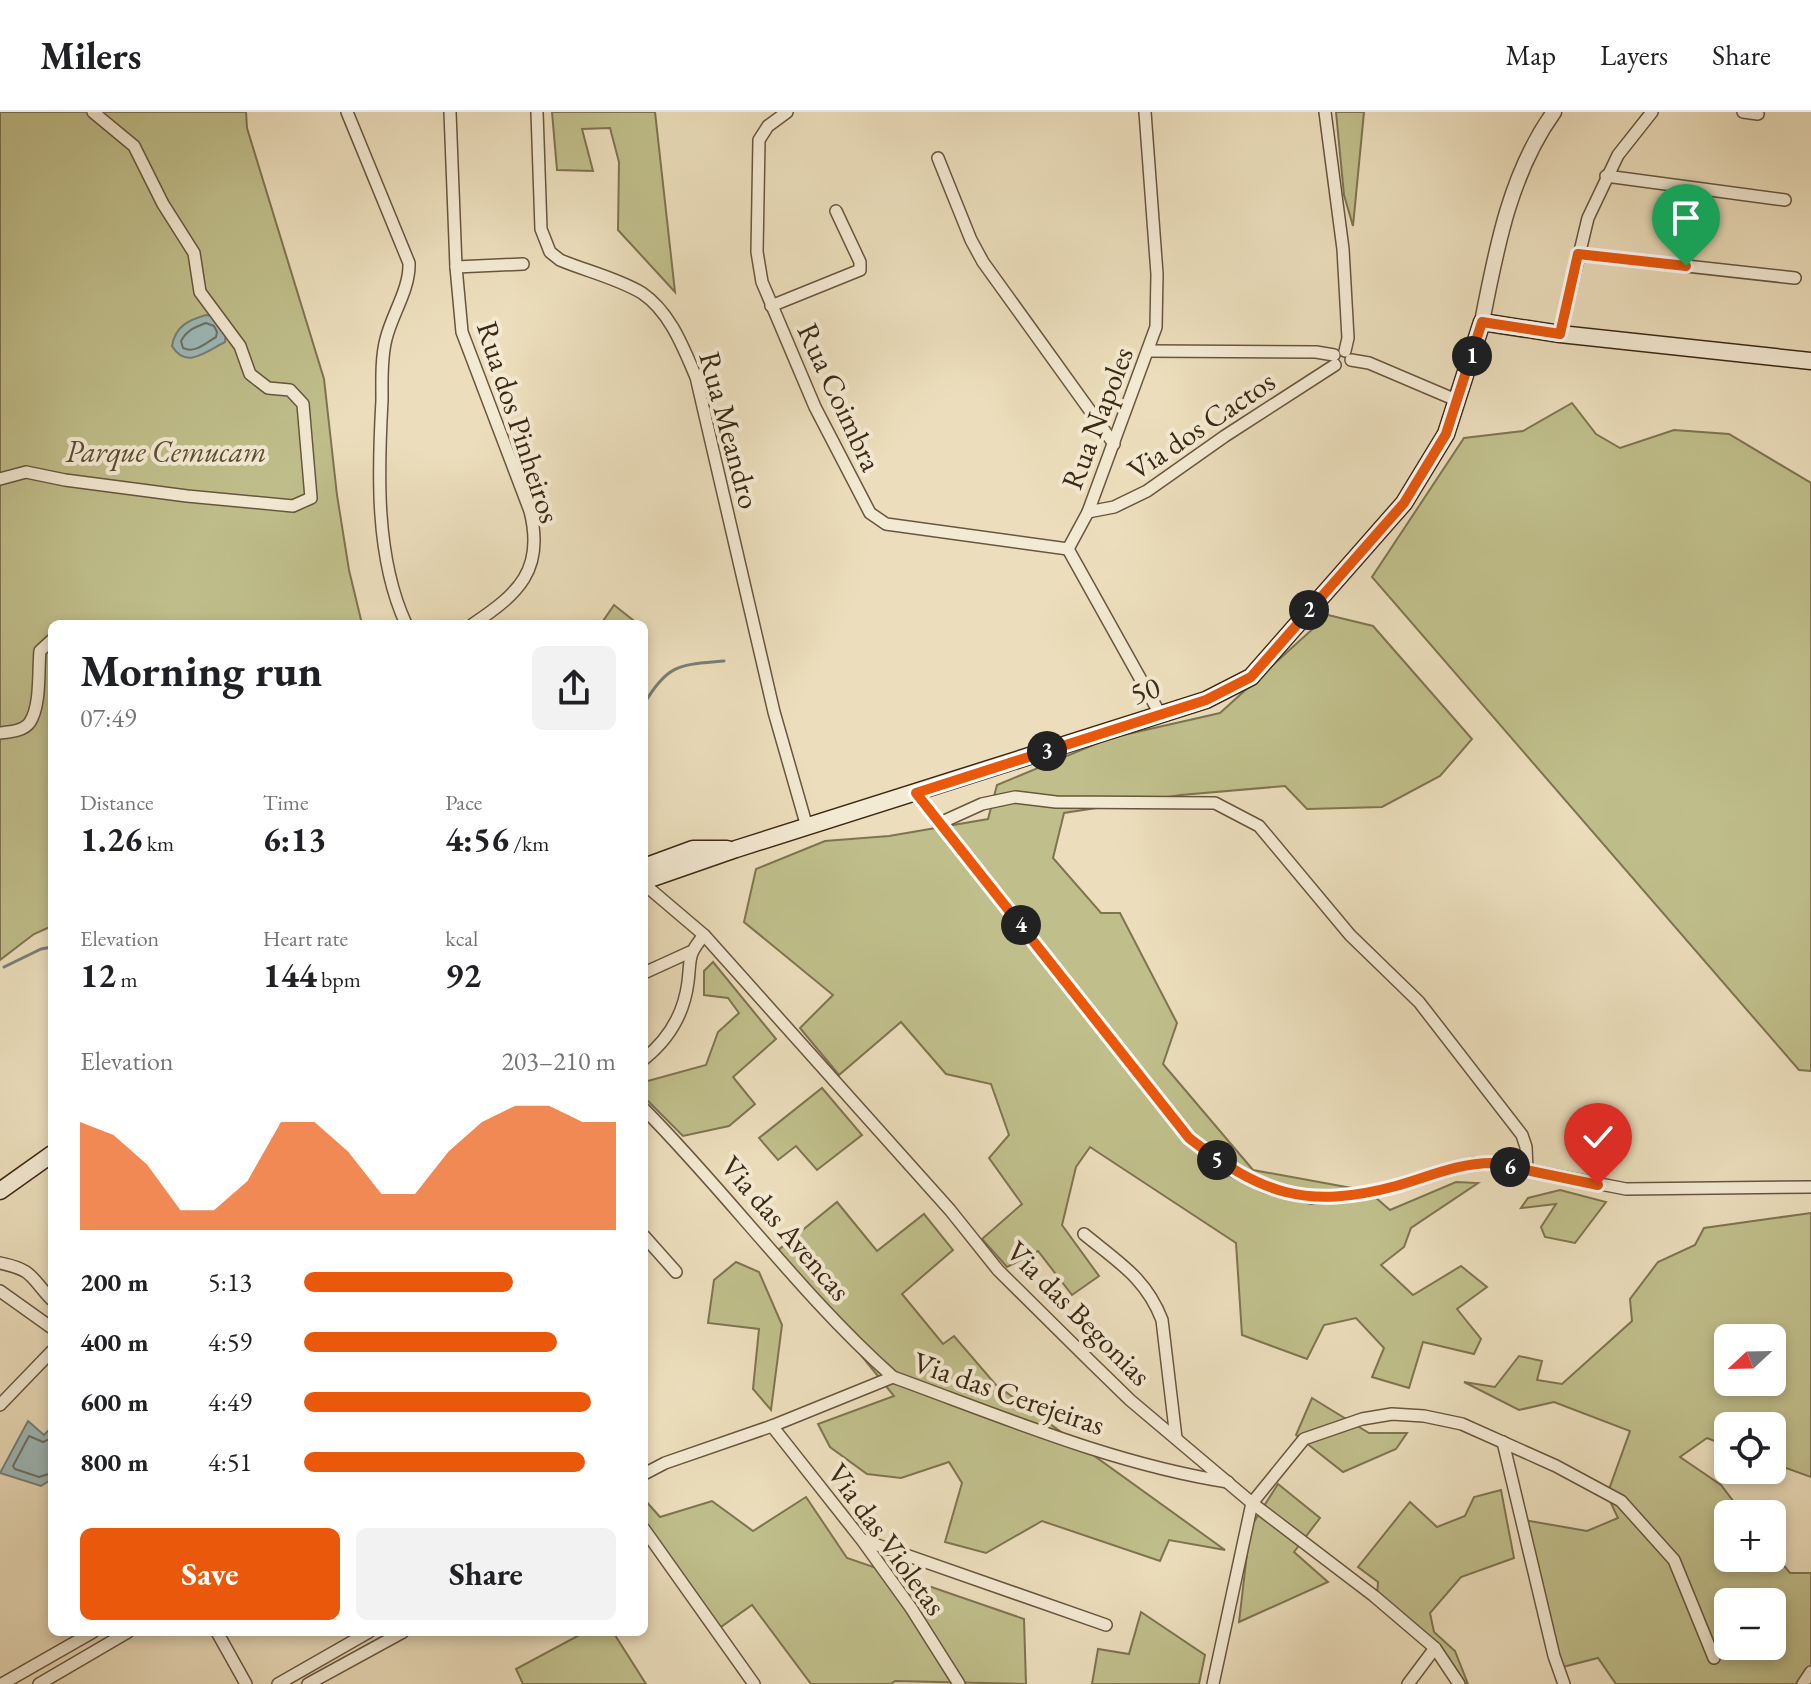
<!DOCTYPE html>
<meta charset="utf-8">
<style>
:root{--surface:#fff;--page:#f2f2f2;--text:#202124;--muted:#757577;--line:#e0e0e0;--accent:#ea580c}
body{margin:0;font-family:"EB Garamond",serif;background:var(--page);color:var(--text);height:100vh;display:flex;flex-direction:column;font-size:30px;white-space:nowrap}
*{box-sizing:border-box;margin:0}
p{font-size:26px;color:var(--muted)}
.icon{flex:none;width:44px;height:44px;fill:none;stroke:currentColor;stroke-width:2;stroke-linecap:round;stroke-linejoin:round}
.map{position:relative;flex:1;overflow:hidden}
.details{position:absolute;left:48px;top:508px;width:600px;height:1016px;display:flex;flex-direction:column;background:var(--surface);border-radius:12px;box-shadow:0 4px 12px #0003}
.details>*{flex:none}
.needle{width:52px;rotate:248deg}
.controls{position:absolute;left:1714px;top:1212px;display:grid;gap:16px}
.controls a{display:grid;place-items:center;width:72px;height:72px;border-radius:12px;background:var(--surface);box-shadow:0 4px 12px #0003;font-size:40px}
.pin{position:absolute;display:grid;place-items:center;width:68px;height:68px;color:#fff;margin:-82px -34px;border-radius:50% 50% 50% 0;rotate:-45deg;box-shadow:0 0 8px #0007}
.pin .icon{rotate:45deg}
.km{position:absolute;width:40px;height:40px;margin:-20px;border-radius:50%;background:#222;color:#fff;font-size:22px;line-height:40px;text-align:center}
.round{display:grid;place-items:center;flex:none;width:84px;height:84px;border-radius:12px;background:var(--page)}
.head{display:flex;align-items:center;justify-content:space-between;height:136px;padding:0 32px}
h1{font-size:44px;font-weight:700;line-height:60px}
.stats{display:grid;grid-template-columns:repeat(3,1fr);gap:12px;height:136px;padding:8px 32px}
.stats div{display:grid;align-content:center}
.stats b{font-size:34px;font-weight:700}
.stats small{font-size:22px;font-weight:400}
.stats p{font-size:22px}
.chart{height:224px;padding:16px 32px}
.chart p{display:flex;justify-content:space-between}
.chart svg{width:100%;height:144px;margin-top:8px;fill:var(--accent);opacity:.7}
.button{display:flex;gap:16px;margin-top:auto;padding:16px 32px}
.button a{flex:1;height:92px;border-radius:12px;background:var(--accent);color:#fff;font-size:32px;font-weight:700;line-height:92px;text-align:center}
.button a+a{background:var(--page);color:var(--text)}
ul{padding:0 32px;list-style:none;font-size:26px}
li{display:grid;grid-template-columns:128px 96px 1fr;align-items:center;height:60px}
li i{height:20px;border-radius:10px;background:var(--accent)}
header{display:flex;align-items:center;gap:48px;box-sizing:border-box;height:112px;padding:0 40px;background:var(--surface);border-bottom:2px solid var(--line)}
header strong{font-size:38px}
nav{display:flex;gap:44px;margin-inline-start:auto;font-size:28px}
.map>svg:first-child{display:block}
.green{fill:#c0bf8b;stroke:#7e7450;stroke-width:2;fill-rule:evenodd}
.water{fill:#9dbaba;stroke:#768078;stroke-width:2}
.lines{fill:none;stroke-linecap:round;stroke-linejoin:round}
.shore{stroke:#6c7267;stroke-width:2}
.stream{stroke:#768078;stroke-width:3}
.minor-casing{stroke:#68563e;stroke-width:14}
.tertiary-casing{stroke:#68563e;stroke-width:17}
.secondary-casing{stroke:#3c2914;stroke-width:19}
.minor{stroke:#f3ead3;stroke-width:11}
.tertiary{stroke:#f3ead3;stroke-width:14}
.secondary{stroke:#f3ead3;stroke-width:16}
.route-casing{stroke:#fff;stroke-width:16}
.route{stroke:#ea580c;stroke-width:10}
.labels{text-anchor:middle;dominant-baseline:central;stroke-width:8;stroke-linejoin:round;paint-order:stroke}
.street-label{font-size:30px;fill:#3c2914;stroke:#f3ead3}
.park-label{font-size:30px;font-style:italic;fill:#5d4e32;stroke:#f3ead3}
</style>
<header>
<strong>Milers</strong>
<nav><a>Map</a><a>Layers</a><a>Share</a></nav>
</header>
<div class="map">
<svg width="1811" height="1572" viewBox="0 0 1811 1572">
<rect width="100%" height="100%" fill="#ecdebc"/>
<filter id="stains"><feTurbulence type="fractalNoise" baseFrequency=".0025" numOctaves="4"/><feColorMatrix values="0 0 0 0 .2 0 0 0 0 .09 0 0 0 0 .02 0 0 0 .5 -.17"/></filter>
<radialGradient id="worn" r=".72"><stop offset=".6" stop-color="#630" stop-opacity="0"/><stop offset="1" stop-color="#630" stop-opacity=".3"/></radialGradient>
<g class="green">
<polygon points="0,0 246,0 247,16 324,267 337,383 349,458 362,512 52,512 52,814 34,822 0,848"/>
<polygon points="552,0 655,0 675,180 618,118 619,50 610,16 582,17 593,59 557,58"/>
<polygon points="1336,0 1364,0 1353,114 1344,83"/>
<polygon points="1572,291 1596,322 1620,336 1674,318 1729,322 1811,371 1811,959 1799,958 1372,465 1464,326 1523,319"/>
<polygon points="614,493 638,512 601,512"/>
<polygon points="1328,503 1373,514 1472,627 1440,664 1382,695 1307,697 1285,674 1181,683 1064,701 1053,746 1101,801 1120,801 1177,911 1163,952 1253,1058 1368,1079 1390,1098 1456,1070 1478,1071 1411,1116 1404,1135 1381,1153 1413,1183 1461,1154 1487,1175 1457,1197 1481,1227 1474,1242 1423,1230 1409,1276 1372,1265 1384,1236 1356,1206 1324,1213 1307,1247 1242,1223 1236,1131 1090,1035 1076,1055 1062,1113 1099,1164 1072,1183 1038,1139 1007,1155 982,1127 1022,1092 989,1046 1009,1023 991,972 946,962 901,910 839,963 800,916 833,883 744,810 756,757 825,729 889,724 988,707 997,673 1110,626 1220,601"/>
<polygon points="713,850 776,927 733,965 755,992 729,1014 683,1024 644,985 644,970 706,953 718,920 739,901 728,886 704,883 704,859"/>
<polygon points="822,976 862,1023 817,1058 796,1034 778,1048 759,1026"/>
<polygon points="1560,1078 1606,1090 1575,1131 1545,1125 1541,1115 1556,1092 1521,1096 1528,1086"/>
<polygon points="837,1090 877,1139 924,1102 953,1138 902,1182 943,1232 954,1224 996,1273 1225,1438 1169,1428 1160,1449 1042,1409 986,1441 945,1430 962,1371 949,1350 901,1366 867,1362 830,1335 818,1312 894,1284 777,1139"/>
<path d="M1811,1101V1365L1772,1351V1314H1728V1334L1707,1326L1680,1345L1721,1373L1743,1402H1728V1446H1772V1439L1790,1461H1811V1572H1616L1598,1546L1555,1557L1524,1408L1587,1419L1618,1406L1607,1383L1630,1319L1554,1290L1519,1298L1464,1270L1495,1275L1519,1244L1542,1249L1537,1268L1562,1272L1632,1209L1630,1187L1658,1150L1695,1133L1704,1116ZM1728,1226H1772V1270H1728ZM1728,1490H1772V1534H1728Z"/>
<polygon points="736,1150 759,1160 782,1213 771,1298 753,1277 759,1217 708,1211 714,1168"/>
<polygon points="1312,1286 1369,1321 1407,1321 1396,1337 1343,1360 1296,1323"/>
<polygon points="1278,1372 1320,1406 1294,1440 1328,1470 1239,1510 1250,1416"/>
<polygon points="1501,1378 1514,1446 1461,1465 1430,1501 1434,1520 1455,1539 1468,1572 1460,1572 1438,1535 1377,1485 1378,1470 1358,1455 1410,1390 1437,1415 1465,1404 1474,1385"/>
<polygon points="806,1385 847,1446 1024,1507 1026,1572 895,1569 891,1572 811,1572 752,1493 718,1517 644,1415 644,1387 660,1405 712,1389 753,1419"/>
<polygon points="1141,1500 1205,1543 1199,1572 1092,1572 1098,1537 1129,1542"/>
<polygon points="585,1520 613,1520 646,1572 523,1572 516,1557"/>
</g>
<g class="water">
<path d="M206,203L215,204L226,219L225,230C207,239 186,258 172,234C175,214 189,208 206,203Z"/>
<polygon points="28,1309 44,1323 52,1315 52,1367 41,1374 0,1361"/>
</g>
<g class="lines">
<g class="shore">
<path d="M206,211L214,214L217,220L216,225C205,231 195,242 183,236L181,229C187,218 195,215 206,211Z"/>
<polyline points="52,1326 43,1330 29,1324 13,1354 15,1357 39,1365 52,1361"/>
</g>
<g class="stream">
<path d="M644,592C668,551 680,553 724,549"/>
<polyline points="4,855 41,837 52,835"/>
</g>
<g class="minor-casing">
<g id="minor">
<path d="M347,0L409,151C410,177 392,202 386,227C381,246 382,268 382,288C378,360 375,445 406,512"/>
<path d="M450,0L456,155L462,220L530,399C545,458 518,482 473,512"/>
<path d="M537,0L541,117L550,140L560,148C586,159 617,166 642,181C670,200 683,235 696,265L774,600L807,715"/>
<polyline points="787,0 768,14 759,28 757,140 762,170 815,295 870,401 886,412 1068,437"/>
<polyline points="1325,0 1343,137 1348,226 1345,239"/>
<polyline points="1743,0 1758,2"/>
<polyline points="938,46 971,128 983,150 1114,332"/>
<polyline points="1606,64 1785,88"/>
<polyline points="1578,142 1795,166"/>
<polyline points="456,155 523,152"/>
<polyline points="771,194 860,158 860,150 836,99"/>
<polyline points="1560,222 1588,106 1618,43 1652,0"/>
<polyline points="1149,239 1316,240 1334,243"/>
<polyline points="1351,248 1369,251 1456,288"/>
<polyline points="0,367 26,360 65,368 187,384 293,394 311,386 303,292 290,278 268,276 250,262 240,234 200,180 194,141 163,92 134,34 93,0"/>
<polyline points="1088,400 1114,395 1147,379 1225,324 1335,253"/>
<polyline points="1068,437 1088,400 1156,215 1157,162 1145,0"/>
<polyline points="1068,437 1160,602"/>
<path d="M0,621C10,620 24,619 30,610C41,593 38,559 40,539L52,528"/>
<polyline points="916,681 1189,1026 1226,1055 1266,1075 1312,1086 1357,1082 1395,1074 1475,1051 1492,1051 1626,1077 1811,1075"/>
<polyline points="940,711 982,692 1015,685 1056,690 1215,691 1259,714 1350,823 1419,890 1522,1023 1526,1035 1527,1058"/>
<polyline points="644,772 704,823 950,1098 998,1158 1092,1251 1130,1288 1252,1391 1374,1484 1435,1536 1459,1572"/>
<polyline points="644,861 690,840"/>
<path d="M644,947C669,927 684,902 688,870C691,845 687,844 704,823"/>
<path d="M644,997C730,1084 802,1184 893,1265"/>
<path d="M1084,1122C1118,1150 1146,1166 1162,1208L1176,1326"/>
<polyline points="644,1124 676,1160"/>
<path d="M0,1151C34,1158 30,1165 52,1188"/>
<polyline points="0,1179 52,1216"/>
<polyline points="0,1293 52,1239"/>
<polyline points="772,1314 862,1428 911,1496 959,1572"/>
<polyline points="1503,1330 1554,1544 1564,1572"/>
<path d="M644,1362L665,1351L772,1314L893,1265C1003,1305 1113,1352 1228,1370"/>
<polyline points="644,1417 754,1572"/>
<polyline points="863,1428 1106,1513"/>
<polyline points="217,1520 246,1572"/>
<polyline points="2,1572 93,1520"/>
<polyline points="39,1572 128,1520"/>
<polyline points="278,1572 369,1520"/>
<polyline points="308,1572 403,1520"/>
<polyline points="1213,1572 1252,1391 1304,1327 1362,1307 1392,1302 1424,1304 1462,1312 1556,1354 1621,1389 1674,1448 1714,1546"/>
<polyline points="1408,1572 1435,1536"/>
<polyline points="1803,1572 1811,1560"/>
</g>
</g>
<g class="tertiary-casing">
<path id="tertiary" d="M1482,210C1496,138 1510,61 1554,0"/>
</g>
<g class="secondary-casing">
<g id="secondary">
<polyline points="644,755 693,737 727,737"/>
<polyline points="644,769 736,737 1206,588 1251,565 1404,391 1446,322 1482,210 1560,222 1811,249"/>
<polyline points="0,1079 52,1042"/>
</g>
</g>
<use href="#minor" class="minor"/>
<use href="#tertiary" class="tertiary"/>
<use href="#secondary" class="secondary"/>
</g>
<g class="lines">
<g class="route-casing">
<path id="route" d="M1598,1073L1492,1051C1458,1051 1428,1065 1396,1074C1306,1098 1261,1082 1189,1026L916,681L1206,588L1251,565L1404,391L1446,322L1482,210L1560,222L1578,142L1686,154"/>
</g>
<use href="#route" class="route"/>
</g>
<g class="labels">
<g class="street-label">
<text transform="translate(840 285) rotate(65)">Rua Coimbra</text>
<text transform="translate(1097 306) rotate(-69)">Rua Napoles</text>
<text transform="translate(519 310) rotate(72)">Rua dos Pinheiros</text>
<text transform="translate(1201 313) rotate(-34)">Via dos Cactos</text>
<text transform="translate(730 318) rotate(75)">Rua Meandro</text>
<text transform="translate(1145 578) rotate(-18)">50</text>
<text transform="translate(786 1116) rotate(49)">Via das Avencas</text>
<text transform="translate(1079 1201) rotate(45)">Via das Begonias</text>
<text transform="translate(1009 1281) rotate(19)">Via das Cerejeiras</text>
<text transform="translate(887 1427) rotate(54)">Via das Violetas</text>
</g>
<g class="park-label">
<text x="166" y="339">Parque Cemucam</text>
</g>
</g>
<rect width="100%" height="100%" filter="url(#stains)"/>
<rect width="100%" height="100%" fill="url(#worn)"/>
</svg>
<div class="controls">
<a><svg class="needle" viewBox="-14 -14 28 28"><path d="M0-13l5 13h-10z" fill="#e53935"/><path d="M0 13l5-13h-10z" fill="#757577"/></svg></a>
<a><svg class="icon" aria-label="locate" viewBox="0 0 24 24"><circle cx="12" cy="12" r="6"/><path d="M12 2v4M12 18v4M2 12h4M18 12h4"/></svg></a>
<a>+</a>
<a>−</a>
</div>
<div class="pin" style="left:1686px;top:154px;background:#1e9e55"><svg class="icon" aria-label="arrive" viewBox="0 0 24 24"><path d="M6 21V4h12l-3 4 3 4H6"/></svg></div>
<div class="pin" style="left:1598px;top:1073px;background:#d93025"><svg class="icon" aria-label="check" viewBox="0 0 24 24"><path d="M5 12l5 5 9-10"/></svg></div>
<b class="km" style="left:1472px;top:244px">1</b>
<b class="km" style="left:1309px;top:498px">2</b>
<b class="km" style="left:1047px;top:639px">3</b>
<b class="km" style="left:1021px;top:813px">4</b>
<b class="km" style="left:1217px;top:1048px">5</b>
<b class="km" style="left:1510px;top:1055px">6</b>
<section class="details">
<div class="head"><div><h1>Morning run</h1><p>07:49</p></div><a class="round"><svg class="icon" aria-label="share" viewBox="0 0 24 24"><path d="M12 15V3M7 8l5-5 5 5M5 13v7h14v-7"/></svg></a></div>
<div class="stats">
<div><p>Distance</p><b>1.26<small> km</small></b></div>
<div><p>Time</p><b>6:13</b></div>
<div><p>Pace</p><b>4:56<small> /km</small></b></div>
</div>
<div class="stats">
<div><p>Elevation</p><b>12<small> m</small></b></div>
<div><p>Heart rate</p><b>144<small> bpm</small></b></div>
<div><p>kcal</p><b>92</b></div>
</div>
<div class="chart"><p><span>Elevation</span>203–210 m</p>
<svg viewBox="0 0 160 44" preserveAspectRatio="none"><path d="M0 44V11L10 15L20 24L30 38L40 38L50 29L60 11L70 11L80 20L90 33L100 33L110 20L120 11L130 6L140 6L150 11L160 11V44z"/></svg>
</div>
<ul>
<li><b>200 m</b>5:13<i style="width:67%"></i></li>
<li><b>400 m</b>4:59<i style="width:81%"></i></li>
<li><b>600 m</b>4:49<i style="width:92%"></i></li>
<li><b>800 m</b>4:51<i style="width:90%"></i></li>
</ul>
<div class="button"><a>Save</a><a>Share</a></div>
</section>
</div>
